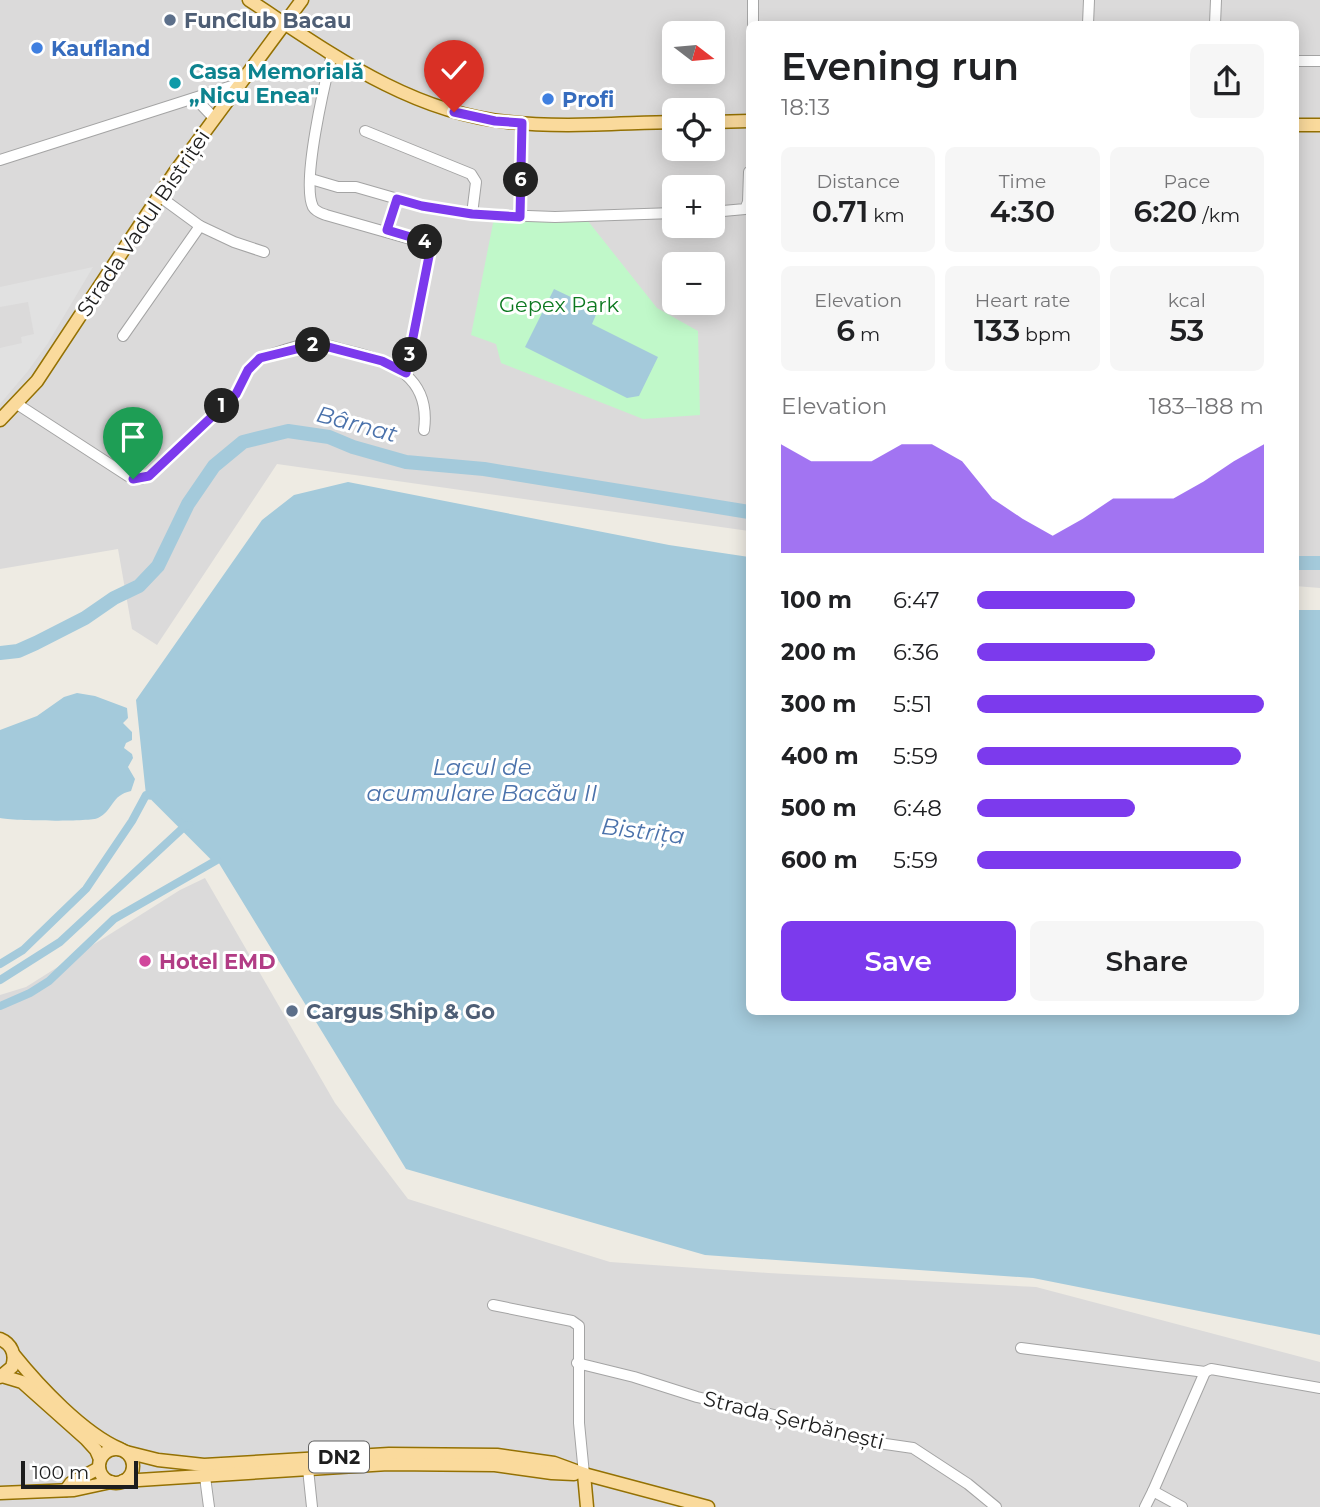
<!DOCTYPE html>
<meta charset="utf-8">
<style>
:root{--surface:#fff;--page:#f6f6f6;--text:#202124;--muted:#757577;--accent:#7c3aed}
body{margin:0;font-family:Montserrat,sans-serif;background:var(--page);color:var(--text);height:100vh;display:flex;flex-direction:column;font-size:26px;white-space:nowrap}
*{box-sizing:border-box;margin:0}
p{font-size:23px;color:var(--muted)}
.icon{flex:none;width:38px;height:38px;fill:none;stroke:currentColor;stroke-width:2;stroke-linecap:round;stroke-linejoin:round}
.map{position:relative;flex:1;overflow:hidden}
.drawer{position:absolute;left:746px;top:21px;width:553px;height:994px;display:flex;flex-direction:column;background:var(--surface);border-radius:10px;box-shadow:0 4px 18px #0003}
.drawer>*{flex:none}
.needle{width:46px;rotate:106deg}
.tools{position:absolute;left:662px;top:21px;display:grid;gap:14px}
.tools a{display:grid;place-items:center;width:63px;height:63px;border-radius:10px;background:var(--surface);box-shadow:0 4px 18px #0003;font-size:35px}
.scale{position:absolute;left:21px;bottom:18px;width:117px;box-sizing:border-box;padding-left:7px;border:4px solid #1d1d1d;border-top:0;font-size:19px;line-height:24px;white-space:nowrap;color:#1d1d1d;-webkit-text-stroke:5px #fff;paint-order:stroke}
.pin{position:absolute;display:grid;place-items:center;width:60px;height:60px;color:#fff;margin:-72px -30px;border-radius:50% 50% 50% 0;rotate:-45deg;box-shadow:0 0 7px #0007}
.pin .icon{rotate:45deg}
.km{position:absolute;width:35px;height:35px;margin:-18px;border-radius:50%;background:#222;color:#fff;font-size:19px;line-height:35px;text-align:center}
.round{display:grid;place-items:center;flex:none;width:74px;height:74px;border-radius:10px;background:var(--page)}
.summary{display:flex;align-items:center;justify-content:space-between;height:119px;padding:0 35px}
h1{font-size:38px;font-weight:600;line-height:52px}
.figures{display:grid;grid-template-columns:repeat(3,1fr);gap:10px;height:119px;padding:7px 35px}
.figures div{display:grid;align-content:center;border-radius:10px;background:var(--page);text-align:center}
.figures b{font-size:30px;font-weight:600}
.figures small{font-size:19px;font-weight:400}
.figures p{font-size:19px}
.chart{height:196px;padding:14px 35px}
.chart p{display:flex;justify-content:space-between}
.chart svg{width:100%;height:126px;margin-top:7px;fill:var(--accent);opacity:.7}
.action{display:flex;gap:14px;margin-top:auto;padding:14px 35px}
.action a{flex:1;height:80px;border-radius:10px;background:var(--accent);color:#fff;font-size:28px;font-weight:600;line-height:80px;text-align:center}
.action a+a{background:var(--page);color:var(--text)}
ul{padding:0 35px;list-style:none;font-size:23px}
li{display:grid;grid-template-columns:112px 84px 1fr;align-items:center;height:52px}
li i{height:18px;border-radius:9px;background:var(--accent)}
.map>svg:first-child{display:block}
.residential{fill:#dbdada;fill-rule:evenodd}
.park{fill:#c0f8c9}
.parking{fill:#e1e1e1}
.water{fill:#a4cadb}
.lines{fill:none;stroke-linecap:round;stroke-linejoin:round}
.canal{stroke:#a4cadb;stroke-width:8}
.river{stroke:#a4cadb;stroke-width:14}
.minor-casing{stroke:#a4a4a4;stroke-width:12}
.major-casing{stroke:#947103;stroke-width:15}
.minor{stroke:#fff;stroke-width:10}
.major{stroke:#fada9c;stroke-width:12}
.route-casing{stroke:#fff;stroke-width:14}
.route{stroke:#7c3aed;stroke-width:9}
.service-dot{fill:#5c6f8a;stroke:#fff;stroke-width:2.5}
.shop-dot{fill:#3f7fe0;stroke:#fff;stroke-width:2.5}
.culture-dot{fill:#0f9aa8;stroke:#fff;stroke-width:2.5}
.hotel-dot{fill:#d1479c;stroke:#fff;stroke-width:2.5}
.labels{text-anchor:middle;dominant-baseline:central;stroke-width:6;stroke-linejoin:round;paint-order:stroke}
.shield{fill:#fff;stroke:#616161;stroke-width:2}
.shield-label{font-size:19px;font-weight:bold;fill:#1d1d1d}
.service-label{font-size:21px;font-weight:bold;fill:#4e5e75;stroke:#fff;text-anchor:start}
.shop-label{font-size:21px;font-weight:bold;fill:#366cbe;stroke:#fff;text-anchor:start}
.culture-label{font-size:21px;font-weight:bold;fill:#0d838f;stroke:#fff;text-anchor:start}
.street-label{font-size:21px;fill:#1d1d1d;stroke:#fff}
.park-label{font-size:21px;fill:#0d7920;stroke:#fff}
.hotel-label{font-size:21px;font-weight:bold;fill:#b23c85;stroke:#fff;text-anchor:start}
.water-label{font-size:23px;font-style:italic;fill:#4b72ab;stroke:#fff}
</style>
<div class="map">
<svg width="1320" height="1507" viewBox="0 0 1320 1507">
<rect width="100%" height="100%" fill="#eeebe3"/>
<g class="residential">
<path d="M0,0H1320V588L1295,586V24H749V531L277,464L157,645L132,629L118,549L0,569ZM674,33H712V72H674ZM674,110H712V149H674ZM674,187H712V226H674ZM674,264H712V303H674Z"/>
<polygon points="205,878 335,1103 408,1199 610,1262 768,1273 1036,1287 1320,1362 1320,1507 0,1507 0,995 26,987 180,890"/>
</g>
<polygon class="park" points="495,213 584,216 657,308 698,331 700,415 643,419 501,363 496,344 471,335"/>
<polygon class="parking" points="93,267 48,343 28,371 0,404 0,348 22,343 21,337 34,334 28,302 0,307 0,287"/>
<g class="water">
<polygon points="554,289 598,310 592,324 658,357 639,396 627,398 525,347"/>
<polygon points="348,482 669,545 749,557 749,1012 1295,1012 1295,610 1320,610 1320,1335 1033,1278 705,1255 406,1169 217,860 154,795 146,795 136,700 262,520 294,495"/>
<path d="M77,693L95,696L127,708L128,718L123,723L132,732V740L126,743L124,748L132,754L133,758L128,767L135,779L131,791C111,795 113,811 98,818C90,822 11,821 0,818V730L37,716L64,697Z"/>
</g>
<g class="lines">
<g class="canal">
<polyline points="0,964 23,950 86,889 132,821 146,795 153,796 217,860 114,919 49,981 30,993 0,1006"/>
<polyline points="0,980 60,942 185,826 189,825"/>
</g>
<g class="river">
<polyline points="1295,563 1320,563"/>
<polyline points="0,653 18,651 36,643 85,618 114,598 139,586 158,566 188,504 214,466 243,442 288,431 329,437 353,447 406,462 484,469 749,512"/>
</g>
<g class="minor-casing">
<g id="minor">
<polyline points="753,24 753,0"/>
<polyline points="1088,24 1089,0"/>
<polyline points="1215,24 1216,0"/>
<path d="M332,54C325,82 301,183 313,207C316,212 321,213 326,215L428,244L430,251L406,373"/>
<polyline points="1295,61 1320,61"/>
<polyline points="195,98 214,118"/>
<polyline points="365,131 471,174 476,182 472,214"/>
<polyline points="0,160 238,84"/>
<polyline points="311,179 338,187 356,187 422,206 472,214 555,217 674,213"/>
<polyline points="712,212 745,209 748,202 749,172"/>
<polyline points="520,217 522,123"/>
<polyline points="200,226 234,242 264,252"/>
<polyline points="387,230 397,199"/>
<polyline points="123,336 200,226 159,196"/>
<path d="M17,404L128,476L141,479L149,476L236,394L248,370L260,358C277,353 299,343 317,344C328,344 339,349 349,351C393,361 431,378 424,430"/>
<polyline points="493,1305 572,1321 579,1326 579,1423 584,1474"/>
<polyline points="1021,1348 1205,1372 1211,1369 1320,1388"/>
<polyline points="577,1363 634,1377 697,1397 774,1415 858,1440 913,1448 968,1484 996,1507"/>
<polyline points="308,1469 312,1507"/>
<polyline points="205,1477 209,1507"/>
<polyline points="1153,1491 1205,1372"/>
<polyline points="1145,1507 1153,1491 1182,1507"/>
</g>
</g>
<g class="major-casing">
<g id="major">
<path d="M249,0C330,53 409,112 508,122C561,128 620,123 674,122"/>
<polyline points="712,122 749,121"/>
<polyline points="1295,125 1320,125"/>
<polyline points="0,420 37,381 175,172 302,0"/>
<path d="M0,1339C12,1344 16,1355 12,1367L0,1377"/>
<path d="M14,1355C39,1386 83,1433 120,1449"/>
<polyline points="2,1376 22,1382 86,1439 96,1450 100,1459"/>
<circle cx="116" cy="1466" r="17"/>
<polyline points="126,1452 158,1460 204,1465 389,1454 497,1455 554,1463 584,1474 708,1507"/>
<polyline points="584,1474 587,1507"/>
<polyline points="123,1481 388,1464 495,1465 552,1473 574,1474"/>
<polyline points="66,1490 71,1483 99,1468"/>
<polyline points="0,1493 74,1490 111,1482"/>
</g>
</g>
<use href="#minor" class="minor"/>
<use href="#major" class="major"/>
</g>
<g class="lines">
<g class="route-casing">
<polyline id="route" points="133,479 149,476 236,394 248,370 260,358 317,344 382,361 406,373 430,251 428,244 424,241 387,230 397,199 422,206 472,214 520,217 522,123 495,121 454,112"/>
</g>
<use href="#route" class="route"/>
</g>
<g class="service-dot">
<circle cx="170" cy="20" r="7"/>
<circle cx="292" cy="1011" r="7"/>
</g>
<g class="shop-dot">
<circle cx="37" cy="48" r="7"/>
<circle cx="548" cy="99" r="7"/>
</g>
<circle class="culture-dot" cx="175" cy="83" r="7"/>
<circle class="hotel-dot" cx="145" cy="961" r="7"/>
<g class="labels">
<rect class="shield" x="309" y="1441.5" width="60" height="31" rx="5"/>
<g class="shield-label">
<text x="339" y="1457">DN2</text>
</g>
<g class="service-label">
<text x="184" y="20">FunClub Bacau</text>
<text x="306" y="1011">Cargus Ship &amp; Go</text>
</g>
<g class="shop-label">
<text x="51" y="48">Kaufland</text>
<text x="562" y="99">Profi</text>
</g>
<g class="culture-label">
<text x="189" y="71">Casa Memorială<tspan x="189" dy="24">„Nicu Enea"</tspan></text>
</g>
<g class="street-label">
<text transform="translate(143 223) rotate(-56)">Strada Vadul Bistriței</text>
<text transform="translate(794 1420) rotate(14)">Strada Șerbănești</text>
</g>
<g class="park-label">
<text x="559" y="304">Gepex Park</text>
</g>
<g class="hotel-label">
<text x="159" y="961">Hotel EMD</text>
</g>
<g class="water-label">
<text transform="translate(357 424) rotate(15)">Bârnat</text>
<text x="482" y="767">Lacul de<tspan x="482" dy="26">acumulare Bacău II</tspan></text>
<text transform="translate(643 831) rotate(7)">Bistrița</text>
</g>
</g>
</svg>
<div class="tools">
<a><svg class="needle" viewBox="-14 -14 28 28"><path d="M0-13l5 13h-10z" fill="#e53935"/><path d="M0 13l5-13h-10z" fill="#757577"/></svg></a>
<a><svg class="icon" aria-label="locate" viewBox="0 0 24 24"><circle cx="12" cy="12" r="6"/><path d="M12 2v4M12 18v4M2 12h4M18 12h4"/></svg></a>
<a>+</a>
<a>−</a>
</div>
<div class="scale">100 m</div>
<div class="pin" style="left:133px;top:479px;background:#1e9e55"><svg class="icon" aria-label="arrive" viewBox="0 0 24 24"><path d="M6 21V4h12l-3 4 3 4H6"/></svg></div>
<div class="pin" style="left:454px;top:112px;background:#d93025"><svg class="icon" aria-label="check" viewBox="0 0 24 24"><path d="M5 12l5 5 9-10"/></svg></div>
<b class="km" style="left:222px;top:406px">1</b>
<b class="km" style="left:313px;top:345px">2</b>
<b class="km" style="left:410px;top:355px">3</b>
<b class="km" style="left:425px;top:242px">4</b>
<b class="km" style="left:521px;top:180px">6</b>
<section class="drawer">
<div class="summary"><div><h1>Evening run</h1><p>18:13</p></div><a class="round"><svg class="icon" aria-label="share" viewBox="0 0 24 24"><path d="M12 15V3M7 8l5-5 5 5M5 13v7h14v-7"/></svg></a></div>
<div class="figures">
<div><p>Distance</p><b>0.71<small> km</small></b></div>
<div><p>Time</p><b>4:30</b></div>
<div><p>Pace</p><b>6:20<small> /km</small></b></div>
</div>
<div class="figures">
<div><p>Elevation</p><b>6<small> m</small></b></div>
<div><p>Heart rate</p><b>133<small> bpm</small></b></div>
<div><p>kcal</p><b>53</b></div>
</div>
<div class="chart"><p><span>Elevation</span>183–188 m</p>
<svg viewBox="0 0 160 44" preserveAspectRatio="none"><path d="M0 44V6L10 12L20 12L30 12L40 6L50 6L60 12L70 25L80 32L90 38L100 32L110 25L120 25L130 25L140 19L150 12L160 6V44z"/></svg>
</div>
<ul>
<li><b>100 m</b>6:47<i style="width:55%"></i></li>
<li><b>200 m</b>6:36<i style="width:62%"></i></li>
<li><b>300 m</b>5:51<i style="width:100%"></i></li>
<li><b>400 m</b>5:59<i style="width:92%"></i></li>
<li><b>500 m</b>6:48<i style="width:55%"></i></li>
<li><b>600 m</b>5:59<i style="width:92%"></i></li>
</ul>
<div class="action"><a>Save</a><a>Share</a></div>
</section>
</div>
